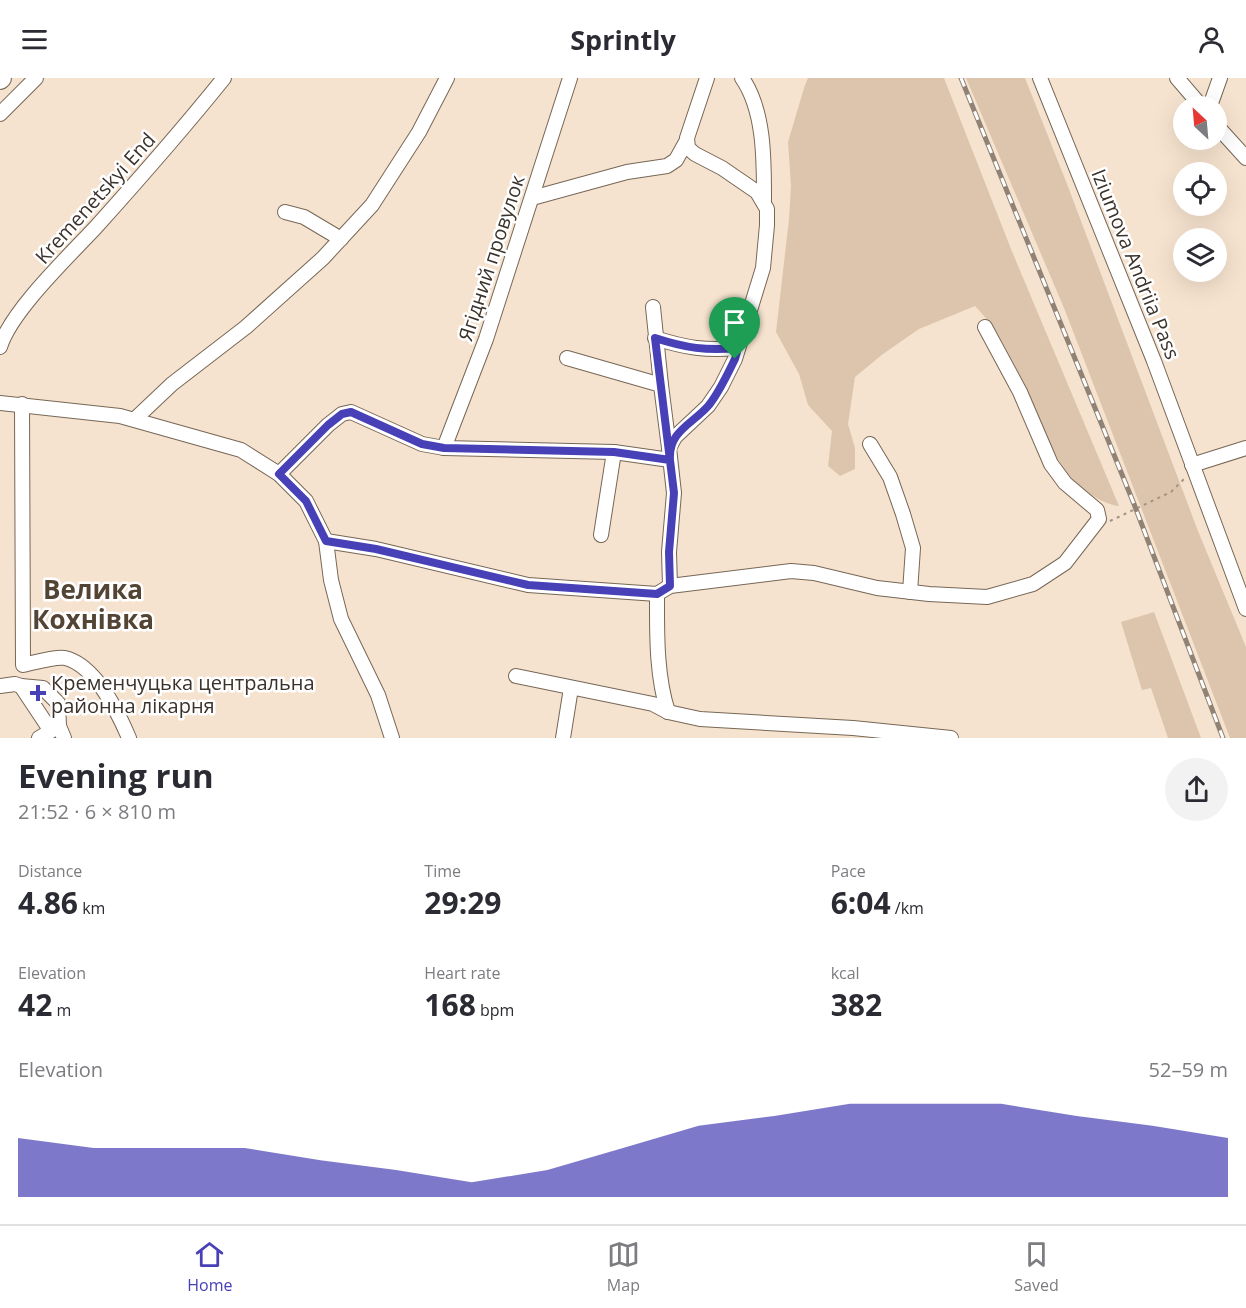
<!DOCTYPE html>
<meta charset="utf-8">
<style>
:root{--surface:#fff;--page:#f2f2f3;--text:#2b2b33;--muted:#7c7c81;--line:#e1e1e2;--accent:#4840b6}
body{margin:0;font-family:"Open Sans",sans-serif;background:var(--page);color:var(--text);height:100vh;display:flex;flex-direction:column;font-size:22px;white-space:nowrap}
*{box-sizing:border-box;margin:0}
p{font-size:20px;color:var(--muted)}
.icon{flex:none;width:33px;height:33px;fill:none;stroke:currentColor;stroke-width:2;stroke-linecap:round;stroke-linejoin:round}
.map{position:relative;height:660px;overflow:hidden}
.sheet{display:flex;flex-direction:column;background:var(--surface);flex:1}
.sheet>*{flex:none}
.needle{width:39px;rotate:334deg}
.fabs{position:absolute;left:1173px;top:18px;display:grid;gap:12px}
.fabs a{display:grid;place-items:center;width:54px;height:54px;border-radius:50%;background:var(--surface);box-shadow:0 6px 24px #0002;font-size:30px}
.pin{position:absolute;display:grid;place-items:center;width:51px;height:51px;color:#fff;margin:-62px -26px;border-radius:50% 50% 50% 0;rotate:-45deg;box-shadow:0 0 6px #0007}
.pin .icon{rotate:45deg}
.round{display:grid;place-items:center;flex:none;width:63px;height:63px;border-radius:32px;background:var(--page)}
.head{display:flex;align-items:center;justify-content:space-between;height:102px;padding:0 18px}
h1{font-size:33px;font-weight:700;line-height:45px}
.figures{display:grid;grid-template-columns:repeat(3,1fr);gap:9px;height:102px;padding:6px 18px}
.figures div{display:grid;align-content:center}
.figures b{font-size:30px;font-weight:700}
.figures small{font-size:16px;font-weight:400}
.figures p{font-size:16px}
.chart{height:168px;padding:12px 18px}
.chart p{display:flex;justify-content:space-between}
.chart svg{width:100%;height:108px;margin-top:6px;fill:var(--accent);opacity:.7}
header{display:flex;justify-content:space-between;align-items:center;height:78px;padding:0 18px;background:var(--surface);font-size:27px;font-weight:700}
.menu{display:flex;justify-content:space-around;align-items:center;height:84px;border-top:2px solid var(--line);background:var(--surface);font-size:16px;color:var(--muted)}
.menu a{display:grid;justify-items:center;gap:3px}
.menu .current{color:var(--accent)}
.map>svg:first-child{display:block}
.green{fill:#dcc5ac}
.lines{fill:none;stroke-linecap:round;stroke-linejoin:round}
.minor-casing{stroke:#776756;stroke-width:16}
.highway-casing{stroke:#776756;stroke-width:22}
.path{stroke:#a19384;stroke-width:2;stroke-dasharray:3 4.5;stroke-linecap:butt}
.minor{stroke:#fff;stroke-width:14}
.highway{stroke:#fff;stroke-width:20}
.rail-casing{stroke:#908376;stroke-width:5}
.rail{stroke:#fff;stroke-width:3;stroke-dasharray:9;stroke-linecap:butt}
.route-casing{stroke:#fff;stroke-width:12}
.route{stroke:#4840b6;stroke-width:8}
.poi-dot{fill:#4840b6;stroke:#fff;stroke-width:2}
.labels{text-anchor:middle;dominant-baseline:central;stroke-width:5;stroke-linejoin:round;paint-order:stroke}
.street-label{font-size:20px;fill:#3a322b;stroke:#fff}
.poi-label{font-size:20px;fill:#3a322b;stroke:#fff;text-anchor:start}
.district-label{font-size:26px;font-weight:bold;fill:#534434;stroke:#fff}
</style>
<header><svg class="icon" aria-label="menu" viewBox="0 0 24 24"><path d="M4 6h16M4 12h16M4 18h16"/></svg>Sprintly<svg class="icon" aria-label="person" viewBox="0 0 24 24"><circle cx="12" cy="8" r="4"/><path d="M4 21q1-7 8-7t8 7"/></svg></header>
<div class="map">
<svg width="1246" height="660" viewBox="0 0 1246 660">
<rect width="100%" height="100%" fill="#f6e3cf"/>
<g class="green">
<path d="M808,0H944L1011,171L1119,428C1105,427 1081,412 1072,401C1040,361 1023,298 996,253C990,244 982,236 975,228L919,251L883,276L855,299L848,346L855,370V391L840,398L828,388L832,353L808,327L799,296L776,254L789,141L791,108L788,64L804,10Z"/>
<polygon points="966,0 1025,0 1067,106 1198,453 1246,569 1246,660 1230,660 1064,230"/>
<polygon points="1154,534 1201,660 1168,660 1151,610 1142,612 1121,544"/>
</g>
<g class="lines">
<g class="minor-casing">
<g id="minor">
<path d="M742,0C765,33 764,84 764,124"/>
<polyline points="1040,0 1154,283 1246,531"/>
<polyline points="1177,0 1201,28"/>
<polyline points="1210,28 1220,0"/>
<polyline points="0,36 36,0"/>
<polyline points="1216,47 1246,80"/>
<polyline points="532,120 627,94 667,88 676,82 686,64"/>
<polyline points="285,134 304,139 341,161"/>
<polyline points="653,229 661,307"/>
<path d="M655,260C686,270 706,273 738,270"/>
<path d="M0,269C11,233 69,178 96,149C140,100 183,51 224,0"/>
<polyline points="567,280 661,307 669,370"/>
<polyline points="0,325 120,338 241,372 279,396 306,423 326,463 331,502 341,541 378,617 392,660"/>
<path d="M22,326L23,587C33,585 56,578 65,580C95,587 118,634 129,660"/>
<polyline points="135,341 172,306 246,249 323,180 372,127 419,54 447,0"/>
<polyline points="870,366 890,399 903,436 913,470 910,514"/>
<polyline points="444,370 486,261 570,0"/>
<polyline points="1192,387 1246,370"/>
<polyline points="279,396 328,347 342,336 351,334 422,366 444,370 614,374 670,382"/>
<polyline points="601,457 614,374"/>
<polyline points="326,463 376,471 528,507 657,516 670,508 791,493 814,495 877,510 929,516 987,519 1033,506 1065,485 1099,441 1097,432 1065,405 1051,386 1020,314 985,249"/>
<polyline points="670,508 669,474 674,415 669,370 675,359 708,328 721,309 735,281 763,190 767,147 767,131 757,114 722,90 695,76 688,70 687,60 707,0"/>
<path d="M657,516C657,554 656,597 668,634"/>
<polyline points="516,598 653,626 668,634 700,641 853,650 951,660"/>
<polyline points="0,608 15,606 21,608"/>
<polyline points="51,653 21,608 43,610 58,625 59,648"/>
<polyline points="39,660 59,648 64,660"/>
<polyline points="563,660 571,610"/>
</g>
</g>
<g class="highway-casing">
<polyline id="highway" points="0,1 1,0"/>
</g>
<polyline class="path" points="1110,443 1171,414 1185,400"/>
<use href="#minor" class="minor"/>
<use href="#highway" class="highway"/>
<g class="rail-casing">
<polyline id="rail" points="961,0 1134,426 1223,660"/>
</g>
<use href="#rail" class="rail"/>
</g>
<g class="lines">
<g class="route-casing">
<path id="route" d="M735,281C727,297 720,313 709,327C693,346 668,353 670,382L614,374L444,370L422,366L351,334L342,336L328,347L279,396L306,423L326,463L376,471L528,507L657,516L670,508L669,474L674,415L655,260C686,270 706,273 738,270L735,281"/>
</g>
<use href="#route" class="route"/>
</g>
<path class="poi-dot" d="M35 606h6v6h6v6h-6v6h-6v-6h-6v-6h6z"/>
<g class="labels">
<g class="street-label">
<text transform="translate(95 120) rotate(-48)">Kremenetskyi End</text>
<text transform="translate(491 180) rotate(-72)">Ягідний провулок</text>
<text transform="translate(1136 186) rotate(68)">Iziumova Andriia Pass</text>
</g>
<g class="poi-label">
<text x="51" y="604">Кременчуцька центральна<tspan x="51" dy="23">районна лікарня</tspan></text>
</g>
<g class="district-label">
<text x="93" y="511">Велика<tspan x="93" dy="30">Кохнівка</tspan></text>
</g>
</g>
</svg>
<div class="fabs">
<a><svg class="needle" viewBox="-14 -14 28 28"><path d="M0-13l5 13h-10z" fill="#e53935"/><path d="M0 13l5-13h-10z" fill="#7c7c81"/></svg></a>
<a><svg class="icon" aria-label="locate" viewBox="0 0 24 24"><circle cx="12" cy="12" r="6"/><path d="M12 2v4M12 18v4M2 12h4M18 12h4"/></svg></a>
<a><svg class="icon" aria-label="layers" viewBox="0 0 24 24"><path d="M12 4l9 5-9 5-9-5zM3 14l9 5 9-5"/></svg></a>
</div>
<div class="pin" style="left:735px;top:281px;background:#1e9e55"><svg class="icon" aria-label="arrive" viewBox="0 0 24 24"><path d="M6 21V4h12l-3 4 3 4H6"/></svg></div>
</div>
<section class="sheet">
<div class="head"><div><h1>Evening run</h1><p>21:52 · 6 × 810 m</p></div><a class="round"><svg class="icon" aria-label="share" viewBox="0 0 24 24"><path d="M12 15V3M7 8l5-5 5 5M5 13v7h14v-7"/></svg></a></div>
<div class="figures">
<div><p>Distance</p><b>4.86<small> km</small></b></div>
<div><p>Time</p><b>29:29</b></div>
<div><p>Pace</p><b>6:04<small> /km</small></b></div>
</div>
<div class="figures">
<div><p>Elevation</p><b>42<small> m</small></b></div>
<div><p>Heart rate</p><b>168<small> bpm</small></b></div>
<div><p>kcal</p><b>382</b></div>
</div>
<div class="chart"><p><span>Elevation</span>52–59 m</p>
<svg viewBox="0 0 160 44" preserveAspectRatio="none"><path d="M0 44V20L10 24L20 24L30 24L40 29L50 33L60 38L70 33L80 24L90 15L100 11L110 6L120 6L130 6L140 11L150 15L160 20V44z"/></svg>
</div>
</section>
<nav class="menu">
<a class="current"><svg class="icon" aria-label="home" viewBox="0 0 24 24"><path d="M3 11l9-7 9 7M6 9v11h12V9"/></svg>Home</a>
<a><svg class="icon" aria-label="map" viewBox="0 0 24 24"><path d="M3 6l6-2 6 2 6-2v14l-6 2-6-2-6 2zM9 4v14M15 6v14"/></svg>Map</a>
<a><svg class="icon" aria-label="saved" viewBox="0 0 24 24"><path d="M7 4h10v16l-5-4-5 4z"/></svg>Saved</a>
</nav>
